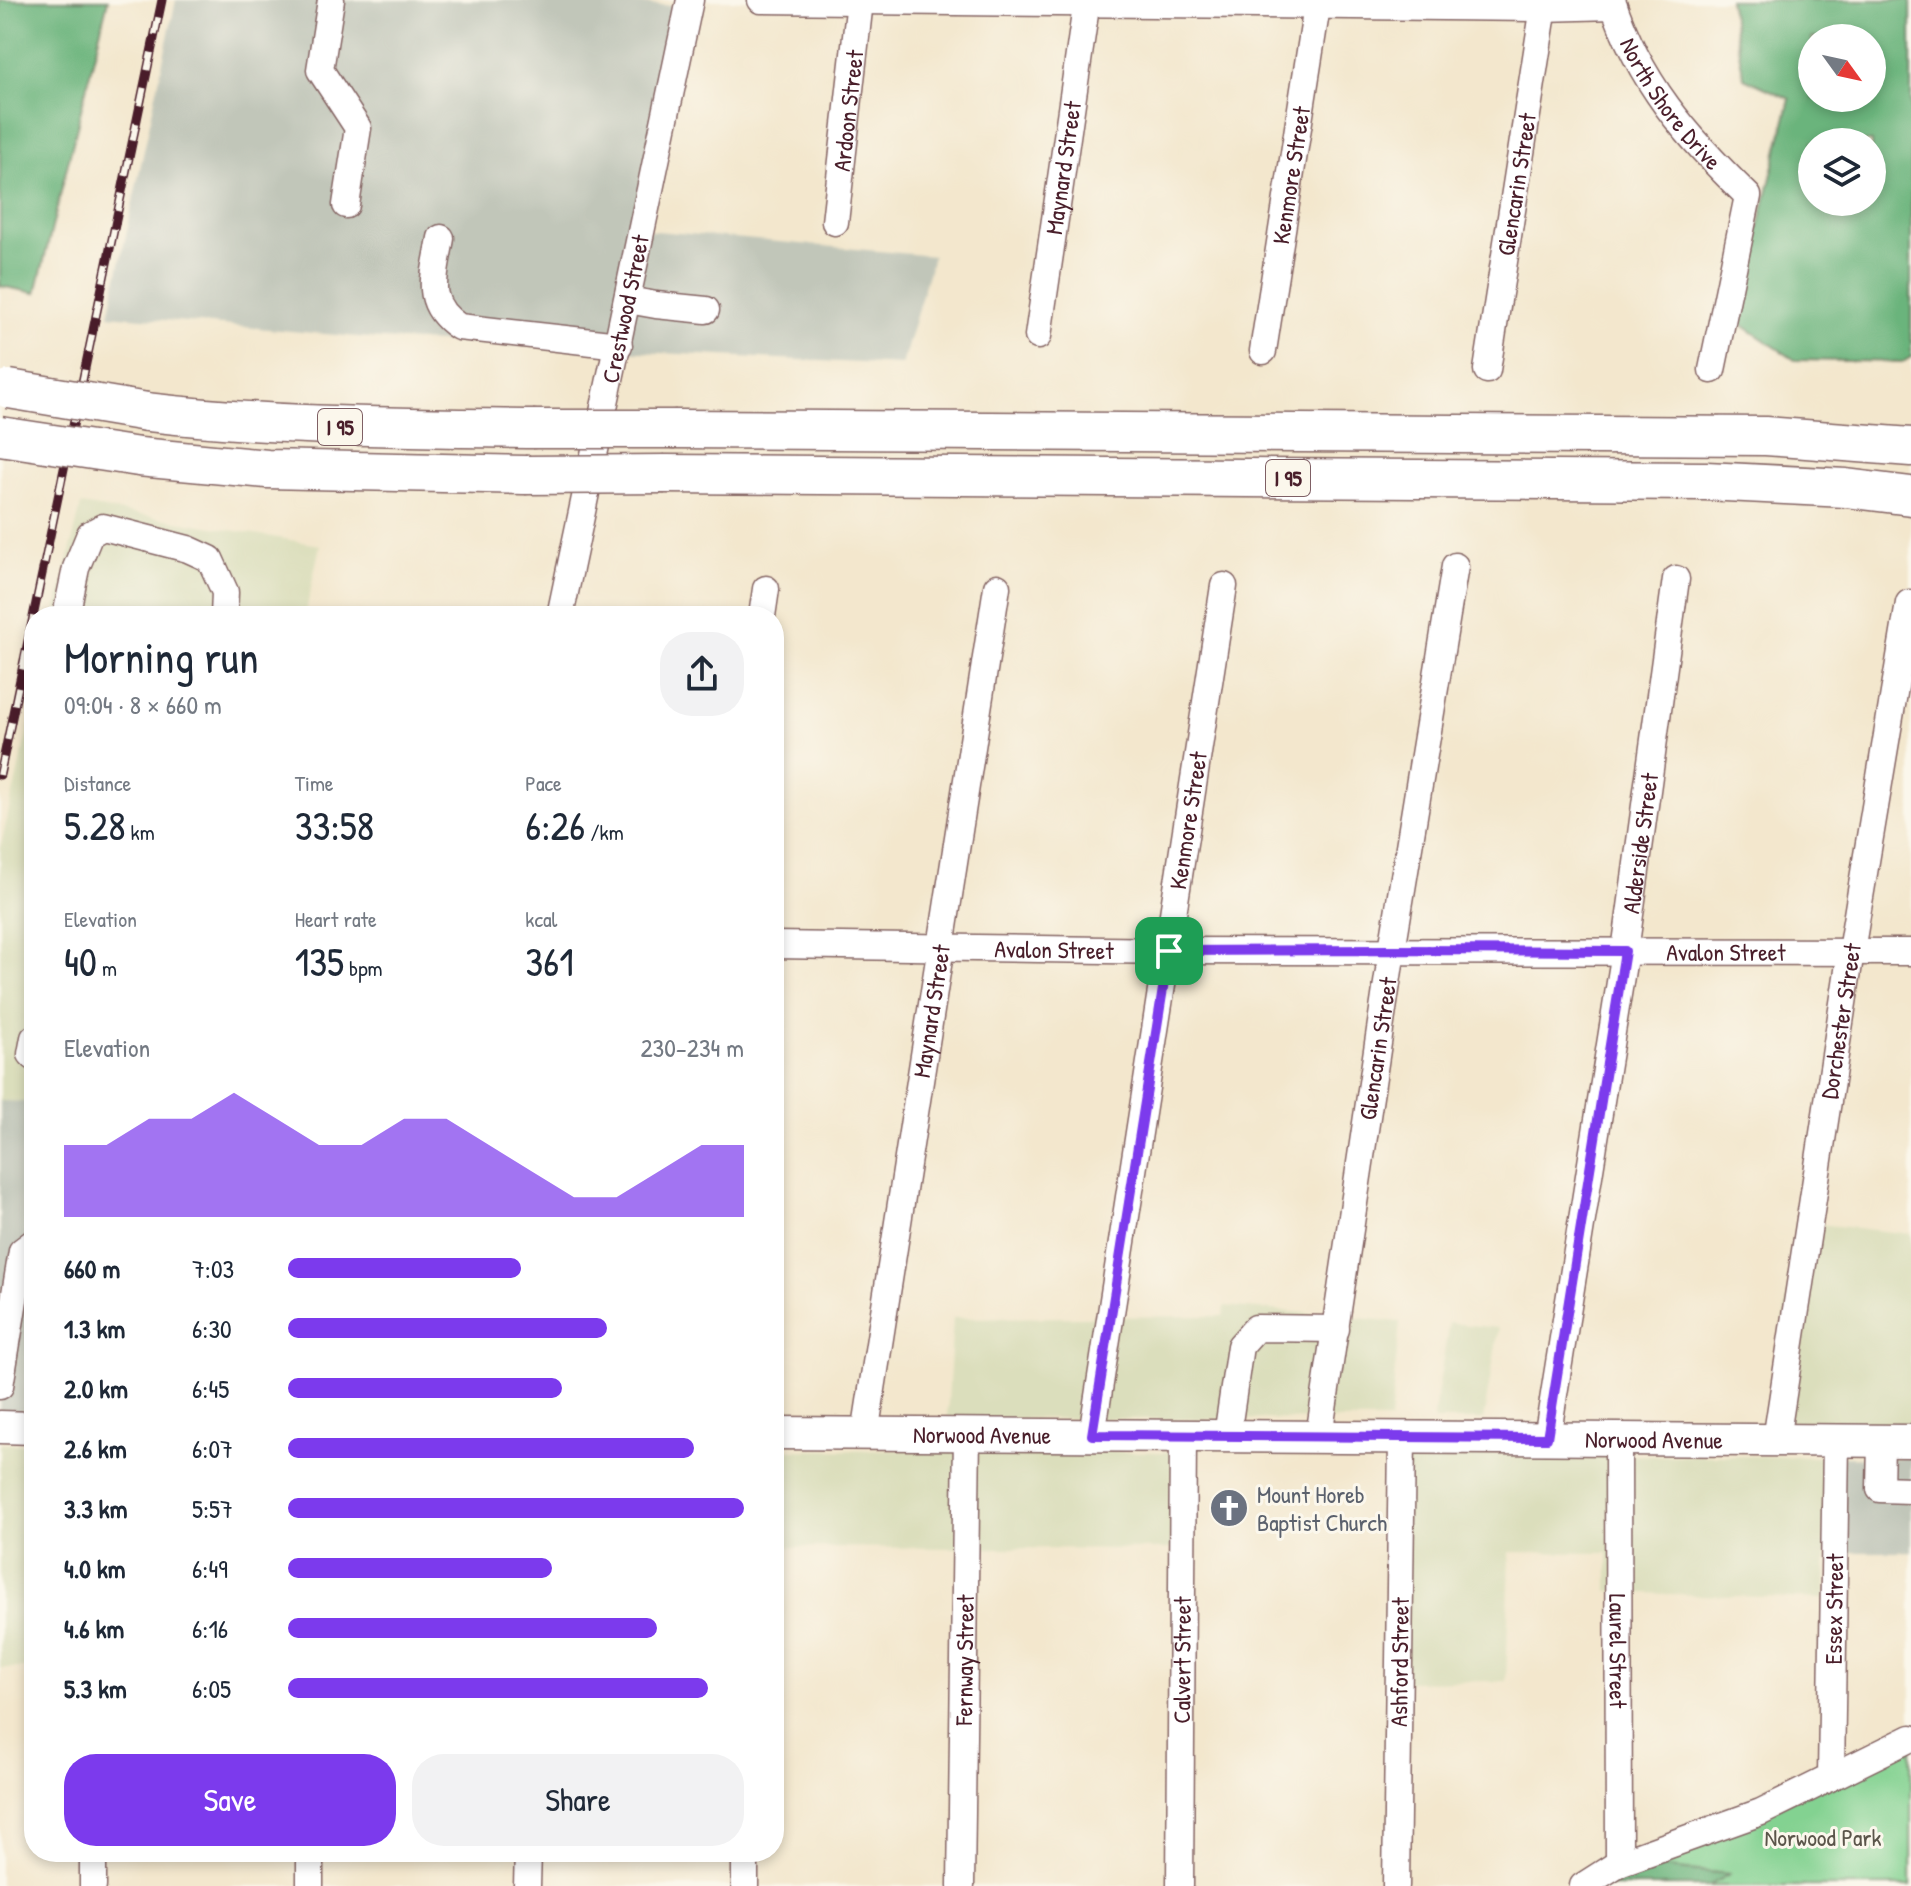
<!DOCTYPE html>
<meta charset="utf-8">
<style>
:root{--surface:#fff;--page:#f2f2f3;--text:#1f2937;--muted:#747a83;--accent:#7c3aed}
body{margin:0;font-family:"Patrick Hand",sans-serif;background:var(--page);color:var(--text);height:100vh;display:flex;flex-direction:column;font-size:30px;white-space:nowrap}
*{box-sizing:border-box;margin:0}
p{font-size:26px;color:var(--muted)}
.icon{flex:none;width:44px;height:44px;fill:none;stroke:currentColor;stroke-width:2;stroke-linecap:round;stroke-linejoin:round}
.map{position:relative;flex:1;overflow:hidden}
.drawer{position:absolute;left:24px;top:606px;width:760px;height:1256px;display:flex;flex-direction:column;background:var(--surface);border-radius:32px;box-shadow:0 4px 12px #0003}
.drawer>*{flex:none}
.needle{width:52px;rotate:123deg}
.fabs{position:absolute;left:1798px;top:24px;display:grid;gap:16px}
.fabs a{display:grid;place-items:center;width:88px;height:88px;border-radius:50%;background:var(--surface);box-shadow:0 4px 12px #0003;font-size:40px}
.pin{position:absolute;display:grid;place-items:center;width:68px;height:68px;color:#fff;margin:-34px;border-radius:16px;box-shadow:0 4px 12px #0006}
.round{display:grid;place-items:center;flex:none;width:84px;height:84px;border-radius:32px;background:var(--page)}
.overview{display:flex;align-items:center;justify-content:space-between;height:136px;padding:0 40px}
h1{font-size:44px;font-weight:600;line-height:60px}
.figures{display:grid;grid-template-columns:repeat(3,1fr);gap:12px;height:136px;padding:8px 40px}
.figures div{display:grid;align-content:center}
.figures b{font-size:40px;font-weight:600}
.figures small{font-size:22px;font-weight:400}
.figures p{font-size:22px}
.chart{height:224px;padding:16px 40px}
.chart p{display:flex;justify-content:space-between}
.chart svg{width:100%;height:144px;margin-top:8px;fill:var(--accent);opacity:.7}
.action{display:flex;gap:16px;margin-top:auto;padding:16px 40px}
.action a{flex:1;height:92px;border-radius:32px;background:var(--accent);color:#fff;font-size:32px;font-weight:600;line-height:92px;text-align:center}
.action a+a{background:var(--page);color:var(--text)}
ul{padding:0 40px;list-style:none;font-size:26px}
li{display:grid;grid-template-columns:128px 96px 1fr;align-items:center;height:60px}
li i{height:20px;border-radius:10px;background:var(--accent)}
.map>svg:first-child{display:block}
.built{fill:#dbdebc}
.industrial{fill:#c1c6b9}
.green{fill:#83d291;stroke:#66785e;stroke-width:2}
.forest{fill:#6ab47b;stroke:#5a6a53;stroke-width:2;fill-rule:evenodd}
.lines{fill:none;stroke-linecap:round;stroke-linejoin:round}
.minor-casing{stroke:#856564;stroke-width:29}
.major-casing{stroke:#856564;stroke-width:35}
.highway-casing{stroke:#856564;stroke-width:41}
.minor{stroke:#fff;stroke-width:26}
.major{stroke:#fff;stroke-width:32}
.highway{stroke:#fff;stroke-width:38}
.rail-casing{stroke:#4a1f2b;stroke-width:9}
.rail{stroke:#fbf7ec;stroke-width:6;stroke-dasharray:18;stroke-linecap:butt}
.highway-bridge-casing{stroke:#856564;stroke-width:41;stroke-linecap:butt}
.highway-bridge{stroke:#fff;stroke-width:38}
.route-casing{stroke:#fff;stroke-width:16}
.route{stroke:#7c3aed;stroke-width:10}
.labels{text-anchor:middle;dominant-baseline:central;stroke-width:6;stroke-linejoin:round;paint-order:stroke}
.shield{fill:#fbf7ec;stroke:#7f6065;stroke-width:2}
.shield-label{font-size:22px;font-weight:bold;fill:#4a1f2b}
.street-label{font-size:24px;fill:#4a1f2b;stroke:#fbf7ec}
.worship-label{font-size:24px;fill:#5b616d;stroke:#fbf7ec;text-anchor:start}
.park-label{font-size:24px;fill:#5b554a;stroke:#fbf7ec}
</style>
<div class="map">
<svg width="1911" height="1886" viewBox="0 0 1911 1886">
<rect width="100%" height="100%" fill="#fbf7ec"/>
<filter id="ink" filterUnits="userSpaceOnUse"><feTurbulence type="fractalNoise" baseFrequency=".0125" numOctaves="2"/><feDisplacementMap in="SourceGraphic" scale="16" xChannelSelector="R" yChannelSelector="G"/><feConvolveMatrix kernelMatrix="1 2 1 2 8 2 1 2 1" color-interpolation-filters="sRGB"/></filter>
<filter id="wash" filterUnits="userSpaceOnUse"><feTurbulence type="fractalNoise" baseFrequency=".006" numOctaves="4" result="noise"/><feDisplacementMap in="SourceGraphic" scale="32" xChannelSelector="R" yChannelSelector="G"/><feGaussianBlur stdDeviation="1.8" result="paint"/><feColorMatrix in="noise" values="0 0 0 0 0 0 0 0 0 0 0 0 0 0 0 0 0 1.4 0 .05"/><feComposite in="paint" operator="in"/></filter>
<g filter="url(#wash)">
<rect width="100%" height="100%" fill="#f3e7cd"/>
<g class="built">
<polygon points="81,505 320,545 305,616 55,616"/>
<polygon points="34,704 34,1102 0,1101 0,849"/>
<polygon points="1799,1222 1911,1234 1911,1424 1767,1423"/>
<polygon points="1225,1306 1400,1322 1390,1420 947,1418 953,1318 1223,1316"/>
<polygon points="1449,1323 1499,1328 1483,1420 1433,1420"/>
<rect x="0" y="1444" width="34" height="224"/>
<polygon points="774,1450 1173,1452 1172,1549 774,1547"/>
<polygon points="1391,1453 1826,1457 1825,1599 1608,1592 1608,1553 1510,1552 1506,1681 1389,1682"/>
</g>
<g class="industrial">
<polygon points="176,0 568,0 680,6 634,229 933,256 902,365 381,339 109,315"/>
<polygon points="0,1101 34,1102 34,1411 0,1411"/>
<polygon points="1826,1457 1911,1458 1911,1552 1825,1552"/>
</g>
<polygon class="green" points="1911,1746 1911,1886 1709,1886 1727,1874 1645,1866"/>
<g class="forest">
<polygon points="0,0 108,0 36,293 0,286"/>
<path d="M1729,0H1911V357L1903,362L1795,360L1736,321L1790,99L1744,78ZM1872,38V98H1812V38ZM1872,142V202H1812V142Z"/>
<polygon points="1645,1866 1729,1874 1709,1886 1605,1886"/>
</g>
</g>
<g filter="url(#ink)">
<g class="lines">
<g class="minor-casing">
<g id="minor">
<polyline points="331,0 320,70 358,128 346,205"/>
<polyline points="761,0 1543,8 1614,6"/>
<path id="s1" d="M1612,0C1639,82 1687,137 1748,196L1712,370"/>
<path id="s2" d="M835,222L860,1"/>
<path d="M441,238C435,276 422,302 459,327L619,345"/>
<polyline points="628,300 656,305 706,310"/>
<path id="s3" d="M1038,336L1087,0"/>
<path id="s4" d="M1263,351L1318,0"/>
<path id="s5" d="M1487,370L1545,0"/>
<polyline points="66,616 76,568 90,534 103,527 188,549 210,559 225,592 224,616"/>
<path id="s6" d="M560,616L690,0"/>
<polyline points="762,616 766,589"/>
<path id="s7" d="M774,945L1169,951L1911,952"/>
<polyline points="34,1038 31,1054 34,1057"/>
<polyline points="0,1386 22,1251 34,1242"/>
<path id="s8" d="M865,1434L997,587"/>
<path id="s9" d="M1092,1435L1224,586"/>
<polyline points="1227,1436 1240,1346 1256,1328 1336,1329"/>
<path id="s10" d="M1319,1436L1392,950L1455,566"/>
<path id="s11" d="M1547,1438L1625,951L1676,579"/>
<path id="s12" d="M1618,1439L1619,1863"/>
<path id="s13" d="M1776,1440L1851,951L1909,603"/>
<polyline points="1881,1441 1880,1489 1911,1490"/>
<path id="s14" d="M1831,1777L1836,1441"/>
<polyline points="93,1886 93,1852"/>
<polyline points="310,1886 310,1852"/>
<polyline points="527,1886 528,1852"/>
<polyline points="745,1886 745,1852"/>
<path id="s15" d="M961,1886L967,1434"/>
<path id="s16" d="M1180,1886L1183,1436"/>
<path id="s17" d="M1396,1886L1402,1438"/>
<polyline points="1583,1886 1619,1863 1761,1812 1911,1738"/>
</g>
</g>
<g class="major-casing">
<g id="major">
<polyline points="0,1427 34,1428"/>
<path id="s18" d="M774,1433L1911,1441"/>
</g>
</g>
<g class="highway-casing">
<g id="highway">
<path d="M147,412C276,427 404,427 533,429"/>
<polyline points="676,429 1766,436 1911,447"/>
<polyline points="139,457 267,469 525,475"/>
<polyline points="665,474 1706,481 1846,488 1911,496"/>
</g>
</g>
<use href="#minor" class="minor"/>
<use href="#major" class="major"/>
<use href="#highway" class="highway"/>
<g class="rail-casing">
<polyline id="rail" points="0,775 162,0"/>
</g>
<use href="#rail" class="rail"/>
<g class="highway-bridge-casing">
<g id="highway-bridge">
<polyline points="9,389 147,412"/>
<polyline points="533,429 676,429"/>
<polyline points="0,436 139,457"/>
<polyline points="525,475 665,474"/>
</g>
</g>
<use href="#highway-bridge" class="highway-bridge"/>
</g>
</g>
<g class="lines" filter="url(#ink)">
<g class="route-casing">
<polygon id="route" points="1392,950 1625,951 1547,1438 1092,1435 1169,951"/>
</g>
<use href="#route" class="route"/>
</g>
<defs>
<g id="church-disc" transform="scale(2)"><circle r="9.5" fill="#6b7280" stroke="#fbf7ec"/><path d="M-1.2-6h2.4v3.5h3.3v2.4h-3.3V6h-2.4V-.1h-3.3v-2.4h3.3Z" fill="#fff"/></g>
</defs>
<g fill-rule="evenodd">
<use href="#church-disc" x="1229" y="1508"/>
</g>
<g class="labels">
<g class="shield">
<rect x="318" y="409" width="44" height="36" rx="6"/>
<rect x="1266" y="460" width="44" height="36" rx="6"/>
</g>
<g class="shield-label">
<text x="340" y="427">I 95</text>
<text x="1288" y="478">I 95</text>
</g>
<g class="street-label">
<text stroke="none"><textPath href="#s1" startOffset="120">North Shore Drive</textPath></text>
<text stroke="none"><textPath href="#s2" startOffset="112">Ardoon Street</textPath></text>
<text stroke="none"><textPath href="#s3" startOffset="170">Maynard Street</textPath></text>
<text stroke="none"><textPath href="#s4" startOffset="178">Kenmore Street</textPath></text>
<text stroke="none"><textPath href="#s5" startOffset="188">Glencarin Street</textPath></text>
<text stroke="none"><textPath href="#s6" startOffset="314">Crestwood Street</textPath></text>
<text stroke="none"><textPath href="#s9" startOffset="622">Kenmore Street</textPath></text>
<text stroke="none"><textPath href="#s11" startOffset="602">Alderside Street</textPath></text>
<text stroke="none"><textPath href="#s7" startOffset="280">Avalon Street</textPath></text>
<text stroke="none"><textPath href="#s7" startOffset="952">Avalon Street</textPath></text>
<text stroke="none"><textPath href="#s8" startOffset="428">Maynard Street</textPath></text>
<text stroke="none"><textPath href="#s13" startOffset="424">Dorchester Street</textPath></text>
<text stroke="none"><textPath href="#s10" startOffset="392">Glencarin Street</textPath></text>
<text stroke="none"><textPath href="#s18" startOffset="208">Norwood Avenue</textPath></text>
<text stroke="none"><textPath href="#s18" startOffset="880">Norwood Avenue</textPath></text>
<text stroke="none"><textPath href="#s14" startOffset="168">Essex Street</textPath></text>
<text stroke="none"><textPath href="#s12" startOffset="212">Laurel Street</textPath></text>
<text stroke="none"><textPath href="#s15" startOffset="226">Fernway Street</textPath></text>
<text stroke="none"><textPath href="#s16" startOffset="226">Calvert Street</textPath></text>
<text stroke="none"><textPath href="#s17" startOffset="224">Ashford Street</textPath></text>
</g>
<g class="worship-label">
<text x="1257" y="1494">Mount Horeb<tspan x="1257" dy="28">Baptist Church</tspan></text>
</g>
<g class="park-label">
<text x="1823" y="1837">Norwood Park</text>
</g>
</g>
</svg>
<div class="fabs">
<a><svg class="needle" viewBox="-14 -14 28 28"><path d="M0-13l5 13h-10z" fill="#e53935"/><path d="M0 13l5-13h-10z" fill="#747a83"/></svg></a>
<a><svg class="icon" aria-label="layers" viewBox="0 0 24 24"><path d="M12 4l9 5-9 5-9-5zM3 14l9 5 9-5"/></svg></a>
</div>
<div class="pin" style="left:1169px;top:951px;background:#1e9e55"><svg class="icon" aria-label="arrive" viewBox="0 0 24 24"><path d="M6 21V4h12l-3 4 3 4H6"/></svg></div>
<section class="drawer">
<div class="overview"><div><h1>Morning run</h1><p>09:04 · 8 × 660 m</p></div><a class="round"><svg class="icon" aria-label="share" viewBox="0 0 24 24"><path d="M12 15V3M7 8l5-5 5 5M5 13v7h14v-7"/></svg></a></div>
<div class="figures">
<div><p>Distance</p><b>5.28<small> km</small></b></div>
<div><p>Time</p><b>33:58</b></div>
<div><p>Pace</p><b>6:26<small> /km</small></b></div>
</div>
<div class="figures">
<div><p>Elevation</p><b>40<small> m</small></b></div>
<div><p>Heart rate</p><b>135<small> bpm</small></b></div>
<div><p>kcal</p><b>361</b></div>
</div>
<div class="chart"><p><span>Elevation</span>230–234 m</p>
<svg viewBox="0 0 160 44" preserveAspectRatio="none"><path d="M0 44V22L10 22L20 14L30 14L40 6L50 14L60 22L70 22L80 14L90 14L100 22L110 30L120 38L130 38L140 30L150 22L160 22V44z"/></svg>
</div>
<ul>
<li><b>660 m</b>7:03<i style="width:51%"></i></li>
<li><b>1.3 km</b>6:30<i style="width:70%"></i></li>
<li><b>2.0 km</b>6:45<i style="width:60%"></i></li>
<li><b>2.6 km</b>6:07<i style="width:89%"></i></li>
<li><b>3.3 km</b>5:57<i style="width:100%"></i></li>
<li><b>4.0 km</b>6:49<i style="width:58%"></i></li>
<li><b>4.6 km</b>6:16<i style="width:81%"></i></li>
<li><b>5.3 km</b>6:05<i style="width:92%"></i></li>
</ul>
<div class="action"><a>Save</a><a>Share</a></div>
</section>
</div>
